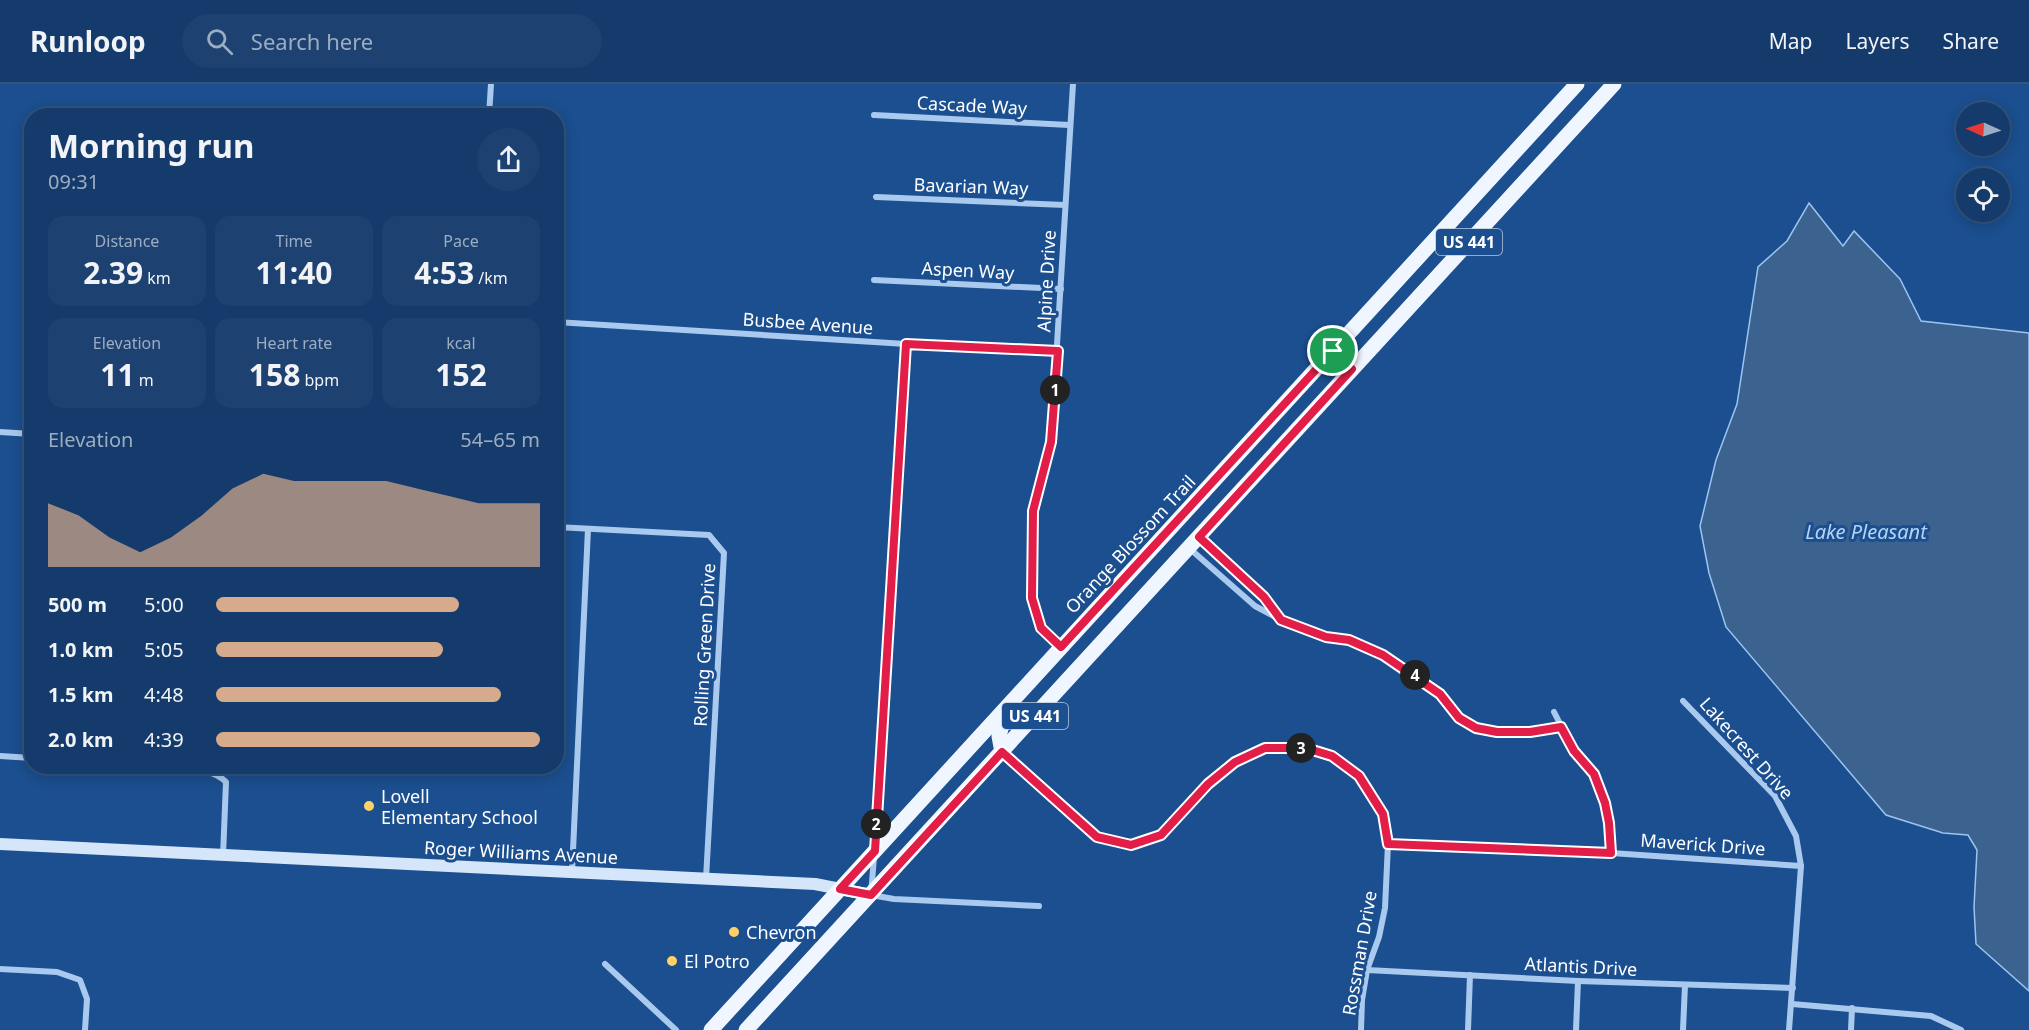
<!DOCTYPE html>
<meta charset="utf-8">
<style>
:root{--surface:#143b6b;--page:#1d4271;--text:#f1f3f6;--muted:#9dadc1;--line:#33557e;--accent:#d6ab8b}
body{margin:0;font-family:"Noto Sans",sans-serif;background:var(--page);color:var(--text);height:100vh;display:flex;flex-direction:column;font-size:22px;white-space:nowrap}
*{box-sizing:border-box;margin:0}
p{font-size:20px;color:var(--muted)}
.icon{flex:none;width:33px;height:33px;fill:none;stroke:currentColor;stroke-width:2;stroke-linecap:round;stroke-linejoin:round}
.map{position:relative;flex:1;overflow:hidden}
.side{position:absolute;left:24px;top:24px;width:540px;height:666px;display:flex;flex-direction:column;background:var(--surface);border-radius:24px;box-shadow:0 3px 15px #0003,0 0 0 2px var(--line)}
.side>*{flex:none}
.needle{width:39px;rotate:273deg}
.buttons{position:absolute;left:1956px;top:18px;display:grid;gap:12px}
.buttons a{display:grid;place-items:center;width:54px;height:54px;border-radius:50%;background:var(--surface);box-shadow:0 3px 15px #0003,0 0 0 2px var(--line);font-size:30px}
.pin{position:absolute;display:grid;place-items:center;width:51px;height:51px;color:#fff;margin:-26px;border:3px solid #fff;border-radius:50%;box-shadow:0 2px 6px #0007}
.km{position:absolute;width:30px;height:30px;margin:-15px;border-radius:50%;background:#222;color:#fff;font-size:16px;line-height:30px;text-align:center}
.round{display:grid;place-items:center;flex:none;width:63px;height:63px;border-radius:32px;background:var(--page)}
.summary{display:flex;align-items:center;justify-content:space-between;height:102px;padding:0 24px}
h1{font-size:33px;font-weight:700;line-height:45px}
.figures{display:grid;grid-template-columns:repeat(3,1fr);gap:9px;height:102px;padding:6px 24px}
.figures div{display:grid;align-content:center;border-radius:15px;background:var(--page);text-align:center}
.figures b{font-size:30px;font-weight:700}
.figures small{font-size:16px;font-weight:400}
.figures p{font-size:16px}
.chart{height:168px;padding:12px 24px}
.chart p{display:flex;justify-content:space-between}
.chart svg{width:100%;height:108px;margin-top:6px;fill:var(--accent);opacity:.7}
ul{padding:0 24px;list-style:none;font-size:20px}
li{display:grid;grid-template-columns:96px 72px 1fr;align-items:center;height:45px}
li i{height:15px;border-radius:8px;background:var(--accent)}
header{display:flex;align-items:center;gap:36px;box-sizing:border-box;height:84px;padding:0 30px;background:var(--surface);border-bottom:2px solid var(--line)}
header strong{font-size:28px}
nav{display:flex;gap:33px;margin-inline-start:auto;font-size:21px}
.search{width:420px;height:54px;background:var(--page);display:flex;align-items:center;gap:15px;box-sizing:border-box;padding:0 21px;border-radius:33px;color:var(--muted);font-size:22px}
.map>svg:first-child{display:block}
.water{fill:#3c6290;stroke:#9cc4f0;stroke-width:1.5}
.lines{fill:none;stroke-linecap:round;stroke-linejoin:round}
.street{stroke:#a9c9ee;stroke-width:6}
.secondary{stroke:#d6e6fa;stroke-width:12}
.primary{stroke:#f0f6ff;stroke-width:15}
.route-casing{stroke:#fff;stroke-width:12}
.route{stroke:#e11d48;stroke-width:8}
.poi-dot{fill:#ffd166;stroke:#1b4f8f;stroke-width:2}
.labels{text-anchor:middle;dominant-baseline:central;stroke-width:6;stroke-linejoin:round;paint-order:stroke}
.shield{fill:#1b4f8f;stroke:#bbcadd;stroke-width:1.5}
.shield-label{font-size:16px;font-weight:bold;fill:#fff}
.street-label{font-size:18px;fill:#fff;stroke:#1b4f8f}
.poi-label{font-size:18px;fill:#fff;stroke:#1b4f8f;text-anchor:start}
.water-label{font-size:20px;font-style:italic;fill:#b5d3f5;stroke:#1b4f8f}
</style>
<header>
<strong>Runloop</strong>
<div class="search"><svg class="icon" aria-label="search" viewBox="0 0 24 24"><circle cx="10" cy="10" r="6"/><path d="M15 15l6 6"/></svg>Search here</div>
<nav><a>Map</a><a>Layers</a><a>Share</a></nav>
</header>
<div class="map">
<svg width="2029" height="946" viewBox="0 0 2029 946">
<rect width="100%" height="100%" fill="#1b4f8f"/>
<polygon class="water" points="1809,119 1843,162 1854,147 1900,195 1921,237 2029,249 2029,907 1976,860 1974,823 1977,766 1968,751 1943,749 1886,731 1726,543 1709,489 1700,442 1716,376 1737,320 1758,183 1787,157"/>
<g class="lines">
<g class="street">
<polyline points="874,31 1069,41"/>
<polyline points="489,32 491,0"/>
<polyline points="876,113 1065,121"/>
<polyline points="874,196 1061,205"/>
<polyline points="556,238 906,260 1058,267"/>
<polyline points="0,348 32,350"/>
<polyline points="556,443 709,451 724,469 706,795"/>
<polyline points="1199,453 1264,513 1279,533"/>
<polyline points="1189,464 1255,522 1281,536 1326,553 1349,556 1383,571 1440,610 1459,634 1476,644 1497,648 1530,648 1561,643"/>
<polyline points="1061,563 1041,544 1032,515 1033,427 1051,358 1073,0"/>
<polyline points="1683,617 1775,712 1796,752 1801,782 1789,946"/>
<polyline points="1554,628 1574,667 1594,690 1605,719 1609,739 1611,769"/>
<polyline points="1003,668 1097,753 1123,761 1147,757 1161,751 1208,700 1235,678 1265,664 1306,664 1332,672 1359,692 1383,730 1388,760 1385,824 1379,853 1367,886 1362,916 1361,946"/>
<polyline points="0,672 32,674"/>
<path d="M158,682C179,685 211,682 226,698L223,772"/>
<polyline points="1388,760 1611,769 1801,782"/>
<polyline points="875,763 906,260"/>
<polyline points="874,773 871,811 894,815 1039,822"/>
<polyline points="572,788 588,445"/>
<polyline points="605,880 676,946"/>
<polyline points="0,885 57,888 80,896 87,915 85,946"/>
<polyline points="1367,886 1578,897 1793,904"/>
<polyline points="1792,920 1931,932 1961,946"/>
<polyline points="1468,946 1470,891"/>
<polyline points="1576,946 1578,897"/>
<polyline points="1683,946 1685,901"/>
<polyline points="1851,946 1852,924"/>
</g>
<polyline class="secondary" points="0,760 815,800 871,811"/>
<g class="primary">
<polyline points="1002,668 999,652 1006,628"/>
<polyline points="711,946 1577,0"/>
<polyline points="746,946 1614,0"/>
</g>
</g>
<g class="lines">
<g class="route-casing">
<polygon id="route" points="906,260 1058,267 1051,358 1033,427 1032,514 1041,544 1061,563 1333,267 1352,285 1199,453 1264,513 1281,536 1326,553 1349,556 1383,571 1440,610 1459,634 1476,644 1497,648 1530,648 1561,643 1574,667 1594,690 1605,719 1609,739 1611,769 1388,760 1383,730 1359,692 1332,672 1306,664 1265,664 1235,678 1208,700 1161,751 1131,761 1097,753 1002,668 871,811 840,805 875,767"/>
</g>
<use href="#route" class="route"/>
</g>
<g class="poi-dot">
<circle cx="369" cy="722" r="6"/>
<circle cx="734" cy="848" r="6"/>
<circle cx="672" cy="877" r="6"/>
</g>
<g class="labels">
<g class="shield">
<rect x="1436" y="145" width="66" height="26" rx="4.5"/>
<rect x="1002" y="619" width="66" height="26" rx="4.5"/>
</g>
<g class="shield-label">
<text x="1469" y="158">US 441</text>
<text x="1035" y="632">US 441</text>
</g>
<g class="street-label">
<text transform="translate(972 21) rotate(3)">Cascade Way</text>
<text transform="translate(971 102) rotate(2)">Bavarian Way</text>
<text transform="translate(968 186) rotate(3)">Aspen Way</text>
<text transform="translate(1046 197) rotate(-87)">Alpine Drive</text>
<text transform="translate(808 239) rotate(4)">Busbee Avenue</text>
<text transform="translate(1130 460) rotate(-47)">Orange Blossom Trail</text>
<text transform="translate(704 561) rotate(-87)">Rolling Green Drive</text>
<text transform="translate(1747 664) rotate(48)">Lakecrest Drive</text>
<text transform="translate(1703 760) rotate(4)">Maverick Drive</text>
<text transform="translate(521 768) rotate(3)">Roger Williams Avenue</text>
<text transform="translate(1359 869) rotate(-80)">Rossman Drive</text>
<text transform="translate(1581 882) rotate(3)">Atlantis Drive</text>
</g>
<g class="poi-label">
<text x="381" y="712">Lovell<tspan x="381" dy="21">Elementary School</tspan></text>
<text x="746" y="848">Chevron</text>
<text x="684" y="877">El Potro</text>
</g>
<g class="water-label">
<text x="1866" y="447">Lake Pleasant</text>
</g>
</g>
</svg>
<div class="buttons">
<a><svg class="needle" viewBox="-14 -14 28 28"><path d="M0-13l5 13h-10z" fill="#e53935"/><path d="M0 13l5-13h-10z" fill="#9dadc1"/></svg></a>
<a><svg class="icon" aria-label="locate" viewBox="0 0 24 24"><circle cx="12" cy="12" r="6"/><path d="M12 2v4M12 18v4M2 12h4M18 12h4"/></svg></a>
</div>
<div class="pin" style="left:1333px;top:267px;background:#1e9e55"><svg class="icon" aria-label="arrive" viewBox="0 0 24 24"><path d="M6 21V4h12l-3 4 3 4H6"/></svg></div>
<b class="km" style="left:1055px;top:306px">1</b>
<b class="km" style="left:876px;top:740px">2</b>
<b class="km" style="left:1301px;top:664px">3</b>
<b class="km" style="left:1415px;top:591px">4</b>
<section class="side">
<div class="summary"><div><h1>Morning run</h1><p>09:31</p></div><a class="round"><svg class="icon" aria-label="share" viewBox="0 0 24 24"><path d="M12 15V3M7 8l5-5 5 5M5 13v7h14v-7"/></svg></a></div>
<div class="figures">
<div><p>Distance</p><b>2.39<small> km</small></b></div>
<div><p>Time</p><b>11:40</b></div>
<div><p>Pace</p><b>4:53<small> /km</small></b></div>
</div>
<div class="figures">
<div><p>Elevation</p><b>11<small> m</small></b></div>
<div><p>Heart rate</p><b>158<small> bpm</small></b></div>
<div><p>kcal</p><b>152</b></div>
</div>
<div class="chart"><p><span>Elevation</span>54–65 m</p>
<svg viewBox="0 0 160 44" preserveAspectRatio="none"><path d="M0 44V18L10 23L20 32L30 38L40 32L50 23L60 12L70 6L80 9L90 9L100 9L110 9L120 12L130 15L140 18L150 18L160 18V44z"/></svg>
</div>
<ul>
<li><b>500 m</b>5:00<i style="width:75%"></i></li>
<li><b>1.0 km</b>5:05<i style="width:70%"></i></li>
<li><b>1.5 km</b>4:48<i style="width:88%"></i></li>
<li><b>2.0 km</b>4:39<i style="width:100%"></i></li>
</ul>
</section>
</div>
